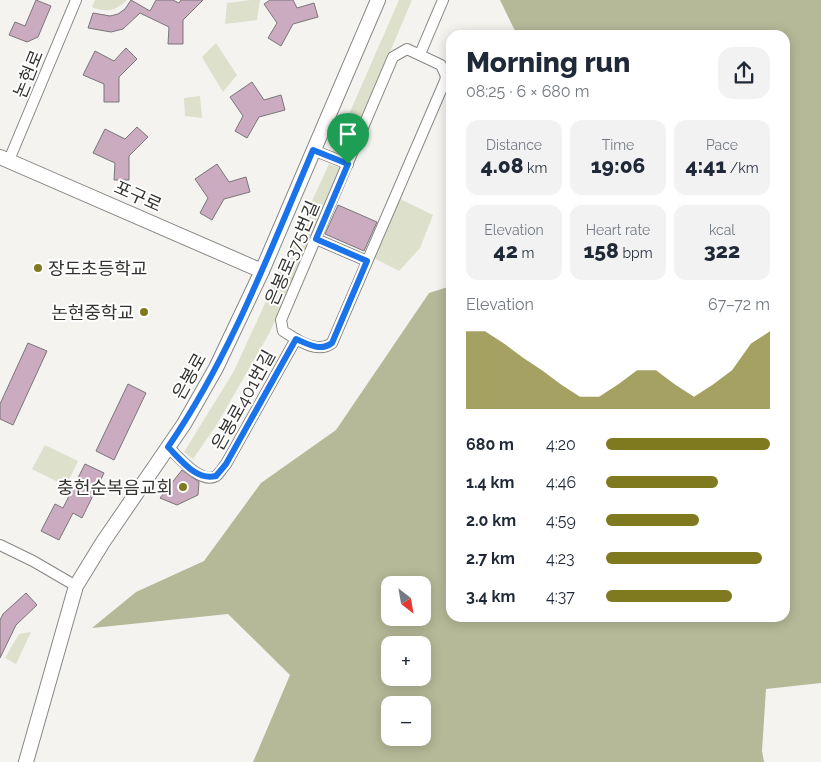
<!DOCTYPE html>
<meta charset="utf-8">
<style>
:root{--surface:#fff;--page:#f2f2f3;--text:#1f2937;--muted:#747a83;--accent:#7f7a20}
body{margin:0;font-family:Raleway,"Noto Sans KR",sans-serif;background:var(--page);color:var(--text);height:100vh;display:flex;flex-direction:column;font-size:19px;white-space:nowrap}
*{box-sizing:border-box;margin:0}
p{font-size:16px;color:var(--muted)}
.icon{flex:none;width:28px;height:28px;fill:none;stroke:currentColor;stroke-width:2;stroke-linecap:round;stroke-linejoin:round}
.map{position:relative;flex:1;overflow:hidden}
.panel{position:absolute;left:446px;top:30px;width:344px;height:592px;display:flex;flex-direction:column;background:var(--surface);border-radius:15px;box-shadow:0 2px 12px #0003}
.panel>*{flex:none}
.needle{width:32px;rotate:149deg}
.fabs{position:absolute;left:381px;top:576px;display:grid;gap:10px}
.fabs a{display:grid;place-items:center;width:50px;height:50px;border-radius:10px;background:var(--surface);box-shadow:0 2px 12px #0003;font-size:25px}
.pin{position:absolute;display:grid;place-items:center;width:42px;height:42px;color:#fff;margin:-51px -21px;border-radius:50% 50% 50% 0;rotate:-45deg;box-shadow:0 0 5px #0007}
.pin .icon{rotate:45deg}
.round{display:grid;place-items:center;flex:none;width:52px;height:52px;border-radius:15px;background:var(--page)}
.headline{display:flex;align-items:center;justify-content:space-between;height:85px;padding:0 20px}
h1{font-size:28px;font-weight:800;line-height:38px}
.figures{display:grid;grid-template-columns:repeat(3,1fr);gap:8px;height:85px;padding:5px 20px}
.figures div{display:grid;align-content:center;border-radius:12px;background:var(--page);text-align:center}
.figures b{font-size:21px;font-weight:800}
.figures small{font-size:14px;font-weight:400}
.figures p{font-size:14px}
.chart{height:140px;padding:10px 20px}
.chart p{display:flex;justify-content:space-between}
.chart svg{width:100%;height:90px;margin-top:5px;fill:var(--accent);opacity:.7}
ul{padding:0 20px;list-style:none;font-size:16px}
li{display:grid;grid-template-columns:80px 60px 1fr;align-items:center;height:38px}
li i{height:12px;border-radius:6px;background:var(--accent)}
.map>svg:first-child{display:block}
.green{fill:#dde0ca}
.forest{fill:#b6b997;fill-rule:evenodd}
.building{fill:#cbabc0;stroke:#797678}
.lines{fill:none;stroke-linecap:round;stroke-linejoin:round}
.street-casing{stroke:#898785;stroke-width:12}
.secondary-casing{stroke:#898785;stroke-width:16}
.street{stroke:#fff;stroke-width:10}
.secondary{stroke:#fff;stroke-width:14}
.route-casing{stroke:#fff;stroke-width:10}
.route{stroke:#1a73e8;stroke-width:6}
.poi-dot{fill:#7f7a20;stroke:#fff;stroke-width:2}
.labels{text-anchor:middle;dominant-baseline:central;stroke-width:4;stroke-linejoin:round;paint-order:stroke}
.street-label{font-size:18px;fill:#343432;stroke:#fff}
.poi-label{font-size:18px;fill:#343432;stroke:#fff;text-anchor:end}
</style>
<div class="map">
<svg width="821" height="762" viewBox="0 0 821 762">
<rect width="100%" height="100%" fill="#f5f3f0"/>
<g class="green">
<path d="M95,0H127C116,11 106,13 92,7Z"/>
<polygon points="251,0 260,0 257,20 225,24 227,3"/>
<polygon points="399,0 412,0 345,158 332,153"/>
<polygon points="216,43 237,75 223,92 202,57"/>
<polygon points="200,96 202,118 185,116 184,98"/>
<polygon points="329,164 341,168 270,332 216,426 193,459 184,452 234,371"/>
<polygon points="398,198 433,215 420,248 399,271 372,257"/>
<polygon points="45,445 78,461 66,486 32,469"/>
<polygon points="31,632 16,664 5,658 19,634"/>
</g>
<path class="forest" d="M500,0H821V683L766,689L762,751L764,762H253L290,675L228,614L92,628L136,592L204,561L261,483L336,430L429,293L451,286V618H785V35H517ZM390,585H422V618H390ZM390,645H422V678H390ZM390,705H422V738H390Z"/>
<g class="building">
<polygon points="36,0 51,6 38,37 27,42 9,35 15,22 25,26"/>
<polygon points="131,0 150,11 156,0 173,0 179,3 181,0 203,0 183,20 183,44 168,44 169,27 140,13 123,29 111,32 88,28 93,13 110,16 118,14 125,9"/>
<polygon points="270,0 293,0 297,8 314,3 318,17 293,24 281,46 268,38 277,23 264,4"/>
<polygon points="126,48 137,59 119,77 119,102 104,102 104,84 83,75 95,51 114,61"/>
<polygon points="252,82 264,100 281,95 285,110 259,117 247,138 235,131 243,116 230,97"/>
<polygon points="137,127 148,137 129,156 129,180 114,180 115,163 93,153 105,129 125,139"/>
<polygon points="217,164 229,182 246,177 250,192 224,199 212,220 200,213 208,198 195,179"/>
<polygon points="338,205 377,222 364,251 325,234"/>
<polygon points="28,343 47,351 13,425 0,419 0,404"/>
<polygon points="128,384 146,393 114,460 96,451"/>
<polygon points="85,464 104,473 82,518 73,513 59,540 41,531 55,504 63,508"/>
<polygon points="182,470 199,482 198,495 177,505 160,498"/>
<polygon points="26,593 37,605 16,625 0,658 0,620 3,614"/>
</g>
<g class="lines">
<g class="street-casing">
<g id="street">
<path d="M407,49L441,65L446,76L445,81L332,343C317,355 296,339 283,331L281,320L393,57Z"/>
<polyline points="420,54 443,0"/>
<polyline points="313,150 348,164"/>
<polyline points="9,160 76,0"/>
<polyline points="316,239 367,261"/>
<path d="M168,447C178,456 201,485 216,476C220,473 223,467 226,464L296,339"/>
<polyline points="0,545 33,561 76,586"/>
</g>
</g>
<g class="secondary-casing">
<g id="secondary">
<polyline points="0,157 262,271"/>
<polyline points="26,762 76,586 103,542 184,424 216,368 262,271 378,0"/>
</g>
</g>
<use href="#street" class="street"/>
<use href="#secondary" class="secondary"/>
</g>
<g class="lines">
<g class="route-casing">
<path id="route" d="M313,150L348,164L316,239L367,261L332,343C320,352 308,344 296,339L226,464L216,476C196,481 181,460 168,447C230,357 270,251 313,150Z"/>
</g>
<use href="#route" class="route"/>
</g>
<g class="poi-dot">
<circle cx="38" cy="268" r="5"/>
<circle cx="144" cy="312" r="5"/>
<circle cx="183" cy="487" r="5"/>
</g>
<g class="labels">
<g class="street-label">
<text transform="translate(28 74) rotate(-68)">논현로</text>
<text transform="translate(138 196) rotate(24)">포구로</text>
<text transform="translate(292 253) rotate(-67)">은봉로375번길</text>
<text transform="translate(189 376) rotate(-61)">은봉로</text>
<text transform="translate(243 400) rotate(-61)">은봉로401번길</text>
</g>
<g class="poi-label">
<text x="48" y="268" text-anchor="start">장도초등학교</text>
<text x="134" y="312">논현중학교</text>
<text x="173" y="487">충헌순복음교회</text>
</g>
</g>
</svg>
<div class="fabs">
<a><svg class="needle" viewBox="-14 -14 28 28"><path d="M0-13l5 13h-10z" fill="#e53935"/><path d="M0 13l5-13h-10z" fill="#747a83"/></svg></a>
<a>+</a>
<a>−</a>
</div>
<div class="pin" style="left:348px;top:164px;background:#1e9e55"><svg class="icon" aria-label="arrive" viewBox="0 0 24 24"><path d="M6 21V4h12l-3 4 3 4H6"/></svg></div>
<section class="panel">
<div class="headline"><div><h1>Morning run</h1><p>08:25 · 6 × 680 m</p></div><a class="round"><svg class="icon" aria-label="share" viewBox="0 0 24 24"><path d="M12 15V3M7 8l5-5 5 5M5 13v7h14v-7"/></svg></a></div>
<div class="figures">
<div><p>Distance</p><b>4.08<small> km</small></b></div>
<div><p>Time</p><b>19:06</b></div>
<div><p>Pace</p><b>4:41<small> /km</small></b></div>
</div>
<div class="figures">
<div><p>Elevation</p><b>42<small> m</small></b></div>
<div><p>Heart rate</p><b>158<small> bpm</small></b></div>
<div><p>kcal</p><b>322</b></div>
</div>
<div class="chart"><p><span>Elevation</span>67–72 m</p>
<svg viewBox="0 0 160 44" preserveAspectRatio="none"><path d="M0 44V6L10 6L20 12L30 19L40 25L50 32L60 38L70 38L80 32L90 25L100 25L110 32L120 38L130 32L140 25L150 12L160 6V44z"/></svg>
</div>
<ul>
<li><b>680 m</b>4:20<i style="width:100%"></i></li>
<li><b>1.4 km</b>4:46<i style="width:68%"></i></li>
<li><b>2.0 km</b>4:59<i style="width:57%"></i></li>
<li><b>2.7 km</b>4:23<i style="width:95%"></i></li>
<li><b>3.4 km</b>4:37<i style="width:77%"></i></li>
</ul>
</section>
</div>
